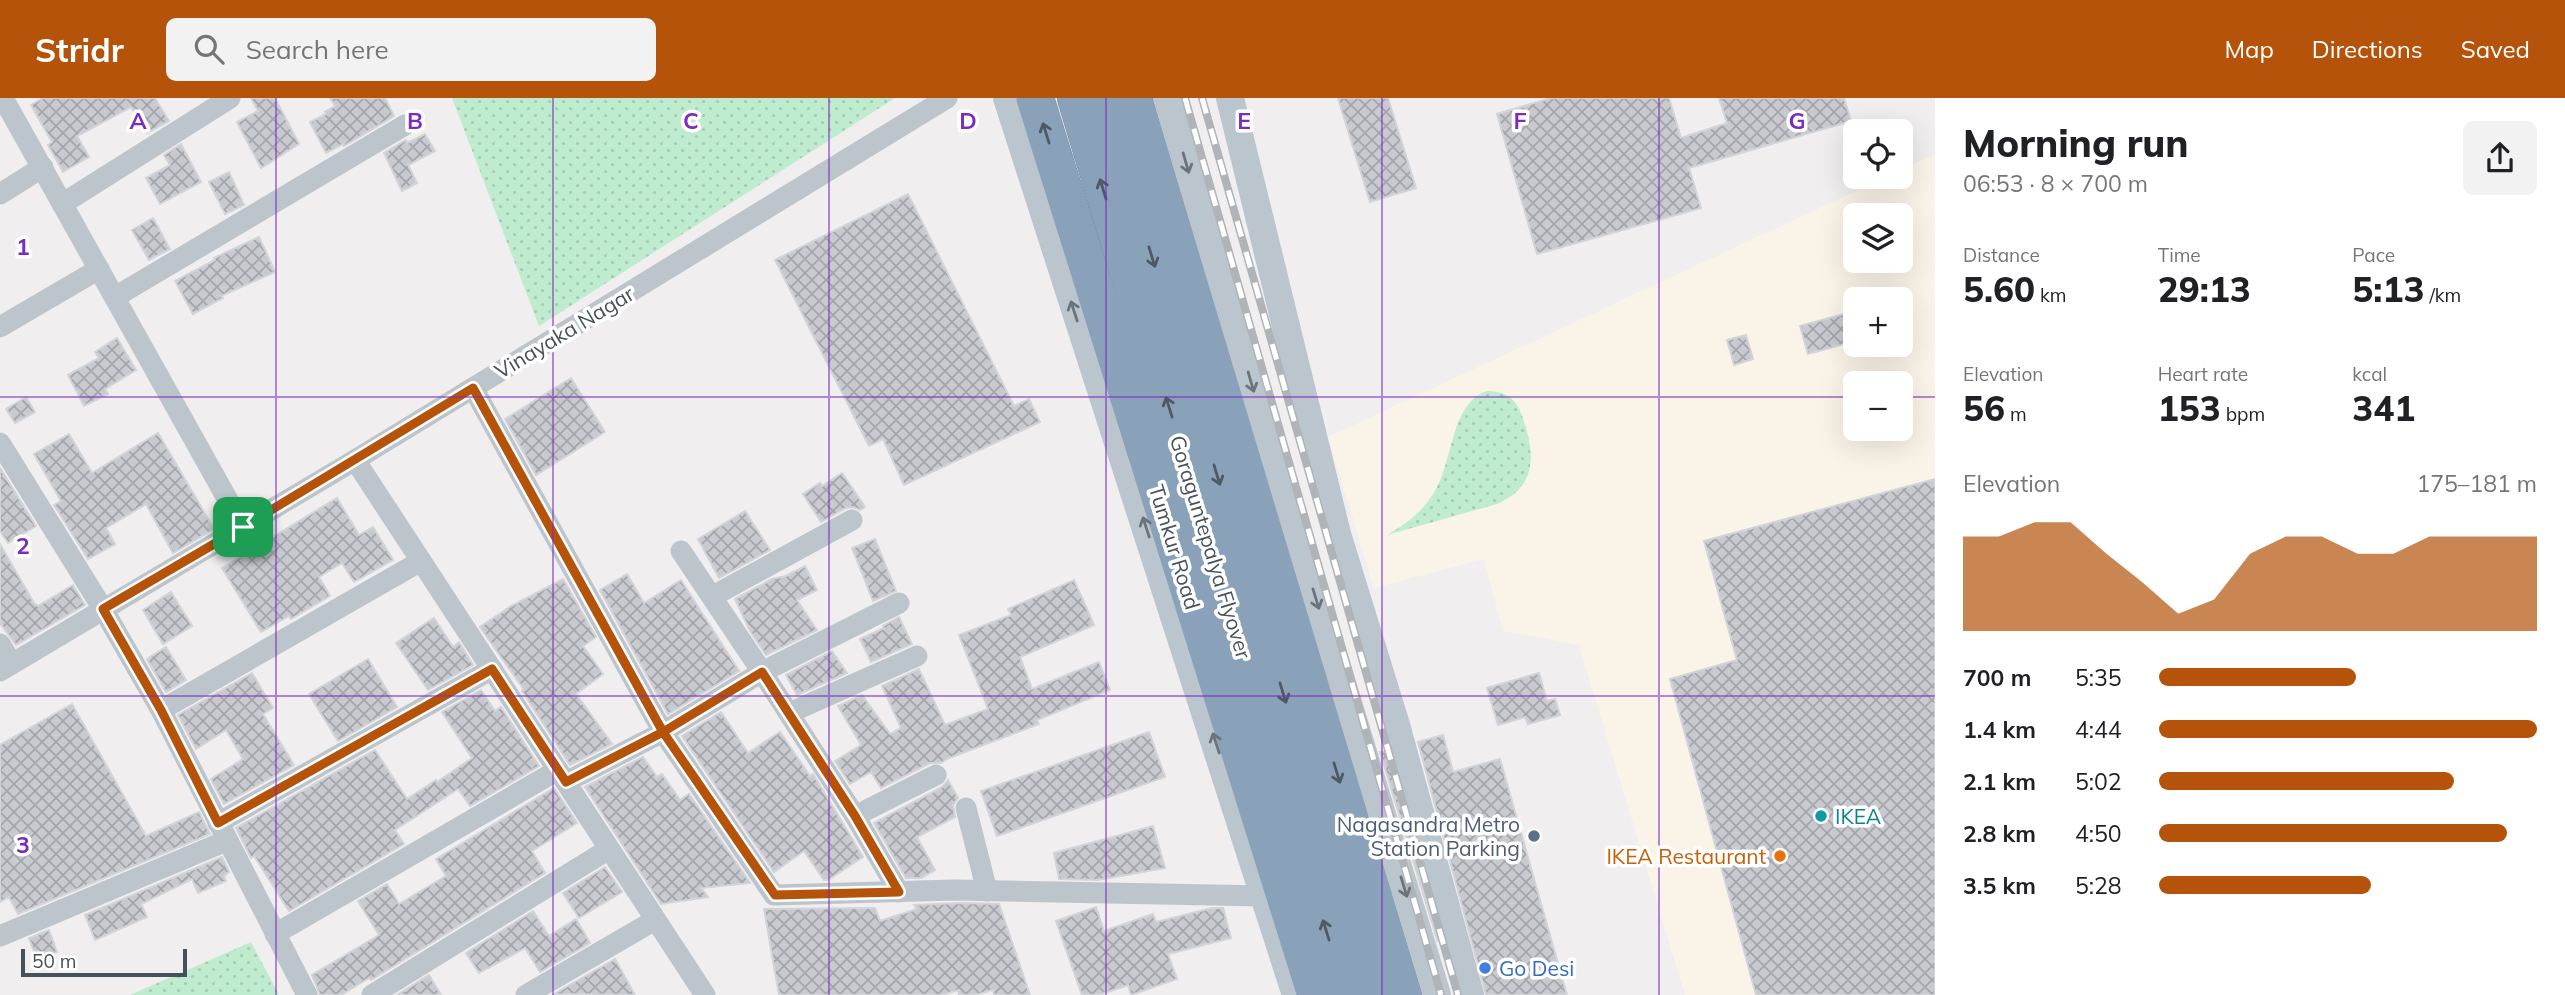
<!DOCTYPE html>
<meta charset="utf-8">
<style>
:root{--surface:#fff;--page:#f2f2f2;--text:#202124;--muted:#757577;--accent:#b45309}
body{margin:0;font-family:Mulish,sans-serif;background:var(--page);color:var(--text);height:100vh;display:flex;flex-direction:column;font-size:26px;white-space:nowrap}
*{box-sizing:border-box;margin:0}
p{font-size:23px;color:var(--muted)}
.icon{flex:none;width:38px;height:38px;fill:none;stroke:currentColor;stroke-width:2;stroke-linecap:round;stroke-linejoin:round}
.map{position:relative;flex:1;overflow:hidden}
.sheet{display:flex;flex-direction:column;background:var(--surface);width:630px}
.sheet>*{flex:none}
.buttons{position:absolute;left:1843px;top:21px;display:grid;gap:14px}
.buttons a{display:grid;place-items:center;width:70px;height:70px;border-radius:10px;background:var(--surface);box-shadow:0 7px 28px #0002;font-size:35px}
.scale{position:absolute;left:21px;bottom:18px;width:166px;box-sizing:border-box;padding-left:7px;border:4px solid #475159;border-top:0;font-size:19px;line-height:24px;white-space:nowrap;color:#475159;-webkit-text-stroke:5px #fff;paint-order:stroke}
.pin{position:absolute;display:grid;place-items:center;width:60px;height:60px;color:#fff;margin:-30px;border-radius:14px;box-shadow:0 4px 10px #0006}
.round{display:grid;place-items:center;flex:none;width:74px;height:74px;border-radius:10px;background:var(--page)}
.head{display:flex;align-items:center;justify-content:space-between;height:119px;padding:0 28px}
h1{font-size:38px;font-weight:800;line-height:52px}
.figures{display:grid;grid-template-columns:repeat(3,1fr);gap:10px;height:119px;padding:7px 28px}
.figures div{display:grid;align-content:center}
.figures b{font-size:35px;font-weight:800}
.figures small{font-size:19px;font-weight:400}
.figures p{font-size:19px}
.chart{height:196px;padding:14px 28px}
.chart p{display:flex;justify-content:space-between}
.chart svg{width:100%;height:126px;margin-top:7px;fill:var(--accent);opacity:.7}
ul{padding:0 28px;list-style:none;font-size:23px}
li{display:grid;grid-template-columns:112px 84px 1fr;align-items:center;height:52px}
li i{height:18px;border-radius:9px;background:var(--accent)}
header{display:flex;align-items:center;gap:42px;box-sizing:border-box;height:98px;padding:0 35px;background:var(--accent);color:#fff}
header strong{font-size:33px}
nav{display:flex;gap:38px;margin-inline-start:auto;font-size:24px}
.search{width:490px;height:63px;background:var(--page);display:flex;align-items:center;gap:18px;box-sizing:border-box;padding:0 24px;border-radius:10px;color:var(--muted);font-size:26px}
main{display:flex;flex:1;min-height:0}
.map>svg:first-child{display:block}
.commercial{fill:#faf4e8;fill-rule:evenodd}
.grass{fill:url(#grass-dots)}
.building{fill:url(#building-cross-hatch);stroke:#d2d4d9;stroke-width:2}
.lines{fill:none;stroke-linecap:round;stroke-linejoin:round}
.highway-casing{stroke:#758da4;stroke-width:38}
.street{stroke:#bdc5cc;stroke-width:21}
.secondary{stroke:#bbc5ce;stroke-width:28}
.highway{stroke:#89a2b9;stroke-width:37}
.rail-casing{stroke:#b0b3b8;stroke-width:8}
.rail{stroke:#fff;stroke-width:5;stroke-dasharray:16;stroke-linecap:butt}
.oneway{stroke:#4e5963}
.oneway2{stroke:#6a747c}
.route-casing{stroke:#fff;stroke-width:14}
.route{stroke:#b45309;stroke-width:9}
.grid{fill:none;stroke:#7b2cbf;stroke-width:2;stroke-opacity:0.55}
.culture-dot{fill:#0f9aa8;stroke:#fff;stroke-width:2.5}
.service-dot{fill:#5c6f8a;stroke:#fff;stroke-width:2.5}
.food-dot{fill:#e8710a;stroke:#fff;stroke-width:2.5}
.shop-dot{fill:#3f7fe0;stroke:#fff;stroke-width:2.5}
.labels{text-anchor:middle;dominant-baseline:central;stroke-width:7;stroke-linejoin:round;paint-order:stroke}
.street-label{font-size:21px;fill:#475159;stroke:#fff}
.culture-label{font-size:21px;fill:#0d838f;stroke:#fff;text-anchor:start}
.service-label{font-size:21px;fill:#4e5e75;stroke:#fff;text-anchor:end}
.food-label{font-size:21px;fill:#c56008;stroke:#fff;text-anchor:end}
.shop-label{font-size:21px;fill:#366cbe;stroke:#fff;text-anchor:start}
.grid-label{font-size:23px;text-anchor:middle;font-weight:bold;fill:#7b2cbf;stroke:#fff;stroke-width:7;stroke-linejoin:round;paint-order:stroke}
</style>
<header>
<strong>Stridr</strong>
<div class="search"><svg class="icon" aria-label="search" viewBox="0 0 24 24"><circle cx="10" cy="10" r="6"/><path d="M15 15l6 6"/></svg>Search here</div>
<nav><a>Map</a><a>Directions</a><a>Saved</a></nav>
</header>
<main>
<div class="map">
<svg width="1935" height="897" viewBox="0 0 1935 897">
<defs>
<pattern id="grass-dots" width="8" height="8" patternUnits="userSpaceOnUse" patternTransform="scale(1.75)"><rect width="8" height="8" fill="#bfebcf"/><path d="M2 2h.1M6 6h.1" fill="none" stroke="#a6cbb4" stroke-width="1.8" stroke-linecap="round"/></pattern>
<pattern id="building-cross-hatch" width="8" height="8" patternUnits="userSpaceOnUse" patternTransform="scale(1.75)"><rect width="8" height="8" fill="#c8cad0"/><path d="M0 0l8 8M0 8l8-8" fill="none" stroke="#a4a6ac"/></pattern>
</defs>
<rect width="100%" height="100%" fill="#f0eeee"/>
<path class="commercial" d="M1935,56V897H1685L1579,547L1503,533L1484,461L1374,490L1328,339L1886,79H1900L1901,72ZM1855,117H1900V163H1855ZM1855,201H1900V247H1855ZM1855,285H1900V331H1855Z"/>
<g class="grass">
<polygon points="452,0 895,0 539,228"/>
<path d="M1487,293C1513,293 1520,308 1526,330C1536,364 1532,391 1497,406L1387,437C1408,425 1426,411 1437,389C1453,360 1452,304 1487,293Z"/>
<polygon points="251,844 279,897 130,897"/>
</g>
<g class="building">
<polygon points="43,0 155,0 169,23 147,35 131,9 77,38 89,59 63,74 48,47 52,44 31,7"/>
<polygon points="251,0 275,0 299,46 261,70 237,24 258,13"/>
<polygon points="330,0 385,0 394,18 344,48 343,46 326,55 310,24 326,16 325,14 335,8"/>
<polygon points="1338,0 1388,0 1416,90 1370,104"/>
<polygon points="1551,0 1669,0 1681,40 1727,25 1719,0 1844,0 1851,23 1689,70 1701,110 1537,156 1497,16"/>
<polygon points="425,36 435,53 408,67 417,85 402,93 384,55 406,42 407,45"/>
<polygon points="181,46 201,84 160,106 146,80 170,67 164,57"/>
<polygon points="229,74 244,107 225,116 209,84"/>
<polygon points="908,96 1014,308 1029,301 1040,324 904,387 883,341 869,348 775,162"/>
<polygon points="153,120 170,151 149,162 132,132"/>
<polygon points="259,139 275,174 221,198 223,200 193,216 175,183 215,162 214,160"/>
<polygon points="1855,213 1855,243 1808,256 1800,228"/>
<polygon points="1746,237 1753,261 1734,267 1727,242"/>
<polygon points="117,240 136,272 105,291 108,296 84,308 68,277 99,260 95,254"/>
<polygon points="571,280 605,334 536,377 505,321"/>
<polygon points="26,299 35,314 15,325 6,311"/>
<polygon points="158,335 214,431 173,455 146,406 106,430 115,446 88,461 54,407 61,403 34,356 69,336 92,375"/>
<polygon points="0,370 36,428 8,445 0,433"/>
<polygon points="842,375 865,409 860,412 853,409 846,410 821,424 803,396 820,385 822,388"/>
<polygon points="1935,381 1935,897 1756,897 1670,581 1737,562 1704,443"/>
<polygon points="337,400 359,437 373,429 393,462 354,484 342,465 319,479 330,498 291,521 289,518 261,534 222,470"/>
<polygon points="745,413 770,452 719,480 698,441"/>
<polygon points="875,441 896,493 873,503 852,450"/>
<polygon points="0,446 34,505 38,508 73,487 85,507 16,547 0,525"/>
<polygon points="805,468 817,492 797,502 817,532 766,557 750,533 735,501 772,481 786,478"/>
<polygon points="627,476 644,505 681,482 739,573 668,616 600,492"/>
<polygon points="563,481 596,539 583,548 603,576 576,596 612,646 570,667 522,593 524,592 480,529 511,508"/>
<polygon points="1074,482 1094,527 1020,559 1032,591 1099,564 1110,592 1037,622 1039,626 949,660 941,665 930,665 881,690 871,674 850,686 835,663 861,647 838,608 862,597 890,636 901,630 882,588 919,571 945,627 988,611 959,537 1011,517 1008,511"/>
<polygon points="171,494 192,528 163,546 143,512"/>
<polygon points="899,519 912,546 871,564 860,541 884,530 883,528"/>
<polygon points="434,520 453,549 459,544 473,567 428,592 396,545"/>
<polygon points="166,549 186,582 166,594 147,561"/>
<polygon points="832,553 847,575 797,597 786,577"/>
<polygon points="368,561 397,609 338,643 309,596"/>
<polygon points="252,575 273,610 263,616 294,667 224,706 211,681 243,661 226,632 196,651 178,617"/>
<polygon points="1539,575 1547,603 1555,601 1560,617 1528,626 1525,619 1498,627 1487,590"/>
<polygon points="481,592 495,613 501,609 539,668 470,708 458,691 395,732 404,746 289,813 254,758 251,760 236,730 375,652 407,701 436,682 437,684 472,660 442,614"/>
<polygon points="72,606 146,738 199,714 210,736 18,816 9,799 0,804 0,647"/>
<polygon points="721,614 748,655 780,634 810,678 813,676 863,759 828,782 824,782 804,753 774,774 682,638"/>
<polygon points="1149,634 1165,679 997,738 981,693"/>
<polygon points="1443,637 1453,674 1500,661 1567,897 1486,897 1418,644"/>
<polygon points="1386,653 1438,844 1380,654"/>
<polygon points="643,659 657,679 662,676 680,702 689,696 750,785 701,790 708,799 661,806 585,689"/>
<polygon points="948,682 958,700 953,707 955,719 917,739 935,772 921,780 906,780 874,725 942,689"/>
<polygon points="554,690 577,725 532,753 545,775 371,882 369,880 341,897 320,897 312,877 379,837 358,803 387,786 399,806 446,778 436,761"/>
<polygon points="1153,728 1165,770 1098,782 1059,781 1054,755"/>
<polygon points="222,759 229,774 224,778 226,783 198,795 192,781 141,806 147,819 95,842 85,817"/>
<polygon points="605,769 622,794 579,820 563,795"/>
<polygon points="962,805 999,806 1030,897 994,897 993,892 976,897 959,897 958,892 943,897 779,897 764,811 875,810 880,823 917,811 914,807"/>
<polygon points="1096,809 1104,833 1153,816 1156,824 1212,810 1223,810 1231,840 1168,856 1177,881 1131,897 1128,887 1099,897 1082,897 1056,823"/>
<polygon points="533,813 549,838 576,821 590,845 540,874 525,850 479,875 466,855"/>
<polygon points="49,832 57,854 37,862 29,840"/>
<polygon points="615,861 635,897 554,896"/>
<polygon points="429,877 441,897 397,897"/>
</g>
<g class="lines">
<g class="highway-casing">
<g id="highway">
<polyline points="1035,0 1316,897"/>
<polyline points="1076,0 1346,897"/>
<polyline points="1104,0 1374,897"/>
<polyline points="1133,0 1403,897"/>
</g>
</g>
<g class="street">
<polyline points="3,0 243,429"/>
<polyline points="0,96 43,69"/>
<polyline points="62,106 230,0"/>
<polyline points="115,199 405,27"/>
<polyline points="0,229 99,171"/>
<polyline points="473,290 663,634 774,797 955,792 1265,798"/>
<polyline points="0,345 103,511 161,612 307,897"/>
<polyline points="355,362 705,897"/>
<polyline points="713,498 852,422"/>
<polyline points="899,505 762,574 855,718 899,794"/>
<polyline points="0,546 12,566"/>
<polyline points="0,573 355,362 947,0"/>
<polyline points="161,612 421,463"/>
<polyline points="789,615 917,558"/>
<polyline points="566,684 663,634 762,574 681,453"/>
<polyline points="966,710 987,793"/>
<polyline points="855,718 936,677"/>
<polyline points="218,725 492,571"/>
<polyline points="275,836 558,672"/>
<polyline points="0,838 226,743"/>
<polyline points="372,897 609,751"/>
<polyline points="526,897 655,822"/>
</g>
<g class="secondary">
<polyline points="1007,0 1296,897"/>
<polyline points="1167,0 1277,372 1437,897"/>
<polyline points="1230,0 1337,436 1396,627 1470,897"/>
</g>
<use href="#highway" class="highway"/>
<g class="rail-casing">
<g id="rail">
<polyline points="1185,0 1441,897"/>
<polyline points="1202,0 1458,897"/>
</g>
</g>
<use href="#rail" class="rail"/>
</g>
<defs><path id="oneway-shaft" d="M-6 0H5M1.5-3L5.5 0L1.5 3" fill="none" stroke-width="1.6" stroke-linecap="round" stroke-linejoin="round" transform="scale(1.75)"/></defs>
<g class="oneway">
<use href="#oneway-shaft" transform="translate(1046 35) rotate(-107)"/>
<use href="#oneway-shaft" transform="translate(1103 91) rotate(-107)"/>
<use href="#oneway-shaft" transform="translate(1152 159) rotate(73)"/>
<use href="#oneway-shaft" transform="translate(1169 309) rotate(-107)"/>
<use href="#oneway-shaft" transform="translate(1217 377) rotate(73)"/>
<use href="#oneway-shaft" transform="translate(1283 595) rotate(73)"/>
<use href="#oneway-shaft" transform="translate(1337 675) rotate(73)"/>
<use href="#oneway-shaft" transform="translate(1326 832) rotate(-107)"/>
</g>
<g class="oneway2">
<use href="#oneway-shaft" transform="translate(1186 65) rotate(74)"/>
<use href="#oneway-shaft" transform="translate(1074 213) rotate(-108)"/>
<use href="#oneway-shaft" transform="translate(1251 284) rotate(74)"/>
<use href="#oneway-shaft" transform="translate(1146 429) rotate(-108)"/>
<use href="#oneway-shaft" transform="translate(1316 501) rotate(73)"/>
<use href="#oneway-shaft" transform="translate(1216 645) rotate(-108)"/>
<use href="#oneway-shaft" transform="translate(1404 789) rotate(73)"/>
</g>
<g class="lines">
<g class="route-casing">
<polyline id="route" points="243,429 103,511 161,612 218,725 492,571 566,684 663,634 775,797 899,794 855,718 762,574 663,634 473,290 243,429"/>
</g>
<use href="#route" class="route"/>
</g>
<path class="grid" d="M276,0V897M553,0V897M829,0V897M1106,0V897M1382,0V897M1659,0V897M0,299H1855M1900,299H1935M0,598H1935"/>
<circle class="culture-dot" cx="1821" cy="718" r="7"/>
<circle class="service-dot" cx="1534" cy="738" r="7"/>
<circle class="food-dot" cx="1780" cy="758" r="7"/>
<circle class="shop-dot" cx="1485" cy="870" r="7"/>
<g class="labels">
<g class="street-label">
<text transform="translate(564 234) rotate(-31)">Vinayaka Nagar</text>
<text transform="translate(1175 449) rotate(73)">Tumkur Road</text>
<text transform="translate(1211 449) rotate(73)">Goraguntepalya Flyover</text>
</g>
<g class="culture-label">
<text x="1835" y="718">IKEA</text>
</g>
<g class="service-label">
<text x="1520" y="726">Nagasandra Metro<tspan x="1520" dy="24">Station Parking</tspan></text>
</g>
<g class="food-label">
<text x="1766" y="758">IKEA Restaurant</text>
</g>
<g class="shop-label">
<text x="1499" y="870">Go Desi</text>
</g>
</g>
<g class="grid-label">
<text x="138" y="31">A</text>
<text x="415" y="31">B</text>
<text x="691" y="31">C</text>
<text x="968" y="31">D</text>
<text x="1244" y="31">E</text>
<text x="1520" y="31">F</text>
<text x="1797" y="31">G</text>
<text x="23" y="157">1</text>
<text x="23" y="456">2</text>
<text x="23" y="755">3</text>
</g>
</svg>
<div class="buttons">
<a><svg class="icon" aria-label="locate" viewBox="0 0 24 24"><circle cx="12" cy="12" r="6"/><path d="M12 2v4M12 18v4M2 12h4M18 12h4"/></svg></a>
<a><svg class="icon" aria-label="layers" viewBox="0 0 24 24"><path d="M12 4l9 5-9 5-9-5zM3 14l9 5 9-5"/></svg></a>
<a>+</a>
<a>−</a>
</div>
<div class="scale">50 m</div>
<div class="pin" style="left:243px;top:429px;background:#1e9e55"><svg class="icon" aria-label="arrive" viewBox="0 0 24 24"><path d="M6 21V4h12l-3 4 3 4H6"/></svg></div>
</div>
<section class="sheet">
<div class="head"><div><h1>Morning run</h1><p>06:53 · 8 × 700 m</p></div><a class="round"><svg class="icon" aria-label="share" viewBox="0 0 24 24"><path d="M12 15V3M7 8l5-5 5 5M5 13v7h14v-7"/></svg></a></div>
<div class="figures">
<div><p>Distance</p><b>5.60<small> km</small></b></div>
<div><p>Time</p><b>29:13</b></div>
<div><p>Pace</p><b>5:13<small> /km</small></b></div>
</div>
<div class="figures">
<div><p>Elevation</p><b>56<small> m</small></b></div>
<div><p>Heart rate</p><b>153<small> bpm</small></b></div>
<div><p>kcal</p><b>341</b></div>
</div>
<div class="chart"><p><span>Elevation</span>175–181 m</p>
<svg viewBox="0 0 160 44" preserveAspectRatio="none"><path d="M0 44V11L10 11L20 6L30 6L40 17L50 27L60 38L70 33L80 17L90 11L100 11L110 17L120 17L130 11L140 11L150 11L160 11V44z"/></svg>
</div>
<ul>
<li><b>700 m</b>5:35<i style="width:52%"></i></li>
<li><b>1.4 km</b>4:44<i style="width:100%"></i></li>
<li><b>2.1 km</b>5:02<i style="width:78%"></i></li>
<li><b>2.8 km</b>4:50<i style="width:92%"></i></li>
<li><b>3.5 km</b>5:28<i style="width:56%"></i></li>
</ul>
</section>
</main>
